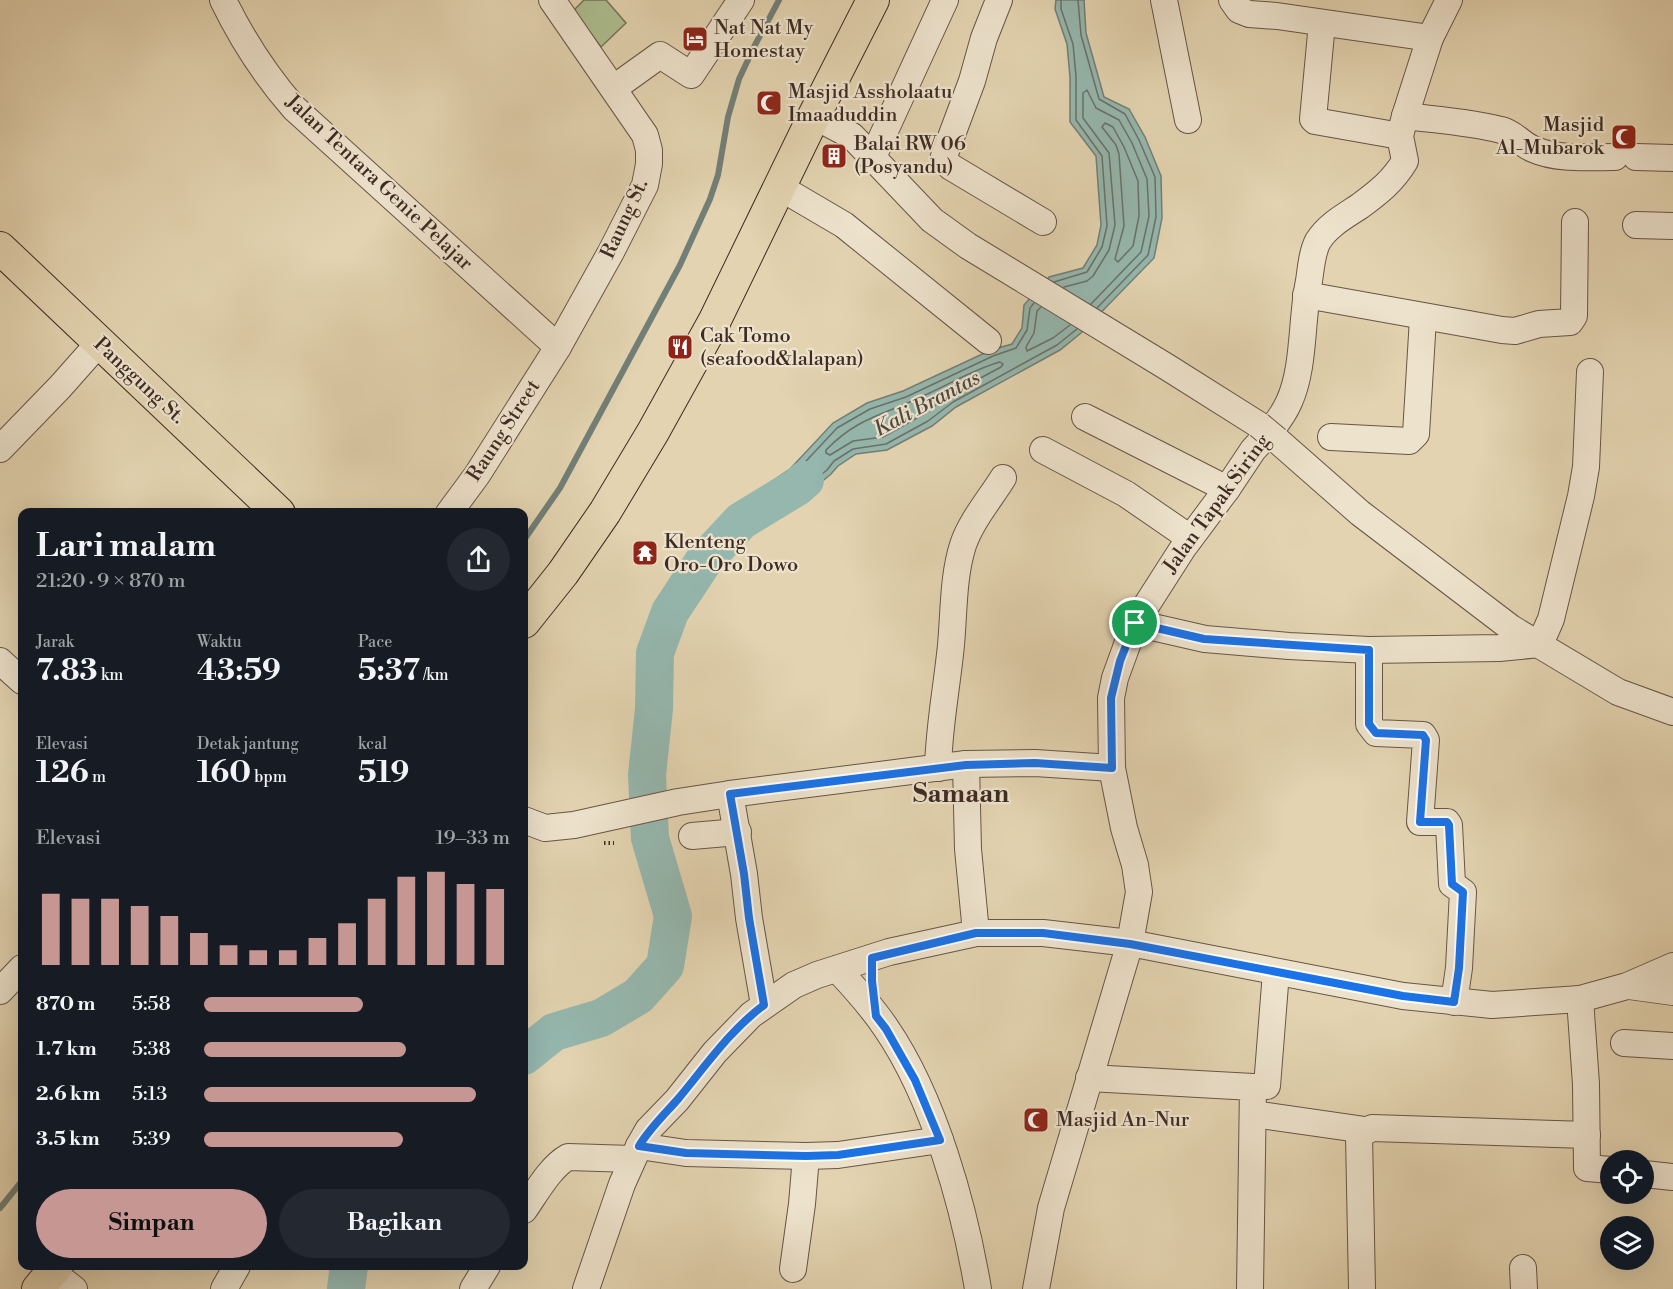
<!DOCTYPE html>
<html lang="id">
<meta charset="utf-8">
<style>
:root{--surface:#171b24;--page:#242831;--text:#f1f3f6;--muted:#9ea1a6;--accent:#c59692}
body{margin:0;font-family:"Libre Bodoni",serif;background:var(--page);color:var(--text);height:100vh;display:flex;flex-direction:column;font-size:22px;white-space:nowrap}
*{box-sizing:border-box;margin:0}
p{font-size:20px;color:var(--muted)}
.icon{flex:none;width:33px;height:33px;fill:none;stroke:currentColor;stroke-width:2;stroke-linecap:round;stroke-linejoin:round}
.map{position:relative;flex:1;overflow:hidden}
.drawer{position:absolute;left:18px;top:508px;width:510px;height:762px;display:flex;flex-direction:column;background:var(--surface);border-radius:12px;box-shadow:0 6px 24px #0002}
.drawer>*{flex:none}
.tools{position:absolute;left:1600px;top:1150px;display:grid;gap:12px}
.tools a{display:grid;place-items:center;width:54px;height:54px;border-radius:50%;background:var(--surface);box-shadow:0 6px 24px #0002;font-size:30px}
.pin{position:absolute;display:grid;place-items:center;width:51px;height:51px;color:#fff;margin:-26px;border:3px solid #fff;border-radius:50%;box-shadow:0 2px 6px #0007}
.round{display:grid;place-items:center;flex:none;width:63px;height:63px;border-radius:32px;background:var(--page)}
.overview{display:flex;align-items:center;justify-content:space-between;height:102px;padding:0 18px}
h1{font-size:33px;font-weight:700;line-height:45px}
.metrics{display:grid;grid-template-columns:repeat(3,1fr);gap:9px;height:102px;padding:6px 18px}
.metrics div{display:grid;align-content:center}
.metrics b{font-size:30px;font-weight:700}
.metrics small{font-size:16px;font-weight:400}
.metrics p{font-size:16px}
.chart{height:168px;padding:12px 18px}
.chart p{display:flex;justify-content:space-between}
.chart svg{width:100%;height:108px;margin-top:6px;stroke:var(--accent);stroke-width:6}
.cta{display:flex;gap:12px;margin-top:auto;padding:12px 18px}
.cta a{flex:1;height:69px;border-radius:36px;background:var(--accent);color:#111;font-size:24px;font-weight:700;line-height:69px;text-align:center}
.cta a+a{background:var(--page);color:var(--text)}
ul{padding:0 18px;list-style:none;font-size:20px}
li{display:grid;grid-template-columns:96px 72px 1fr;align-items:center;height:45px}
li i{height:15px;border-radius:8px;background:var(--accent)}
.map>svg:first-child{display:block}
.green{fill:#adbe90;stroke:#76745a;stroke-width:1.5}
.water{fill:#95b7ae;stroke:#727f77;stroke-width:1.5}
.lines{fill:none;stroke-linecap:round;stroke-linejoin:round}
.shore{stroke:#6a7169;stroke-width:1.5}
.stream{stroke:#727f77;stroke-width:6}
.river{stroke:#95b7ae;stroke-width:38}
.minor-casing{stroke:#675547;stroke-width:28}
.major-casing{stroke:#3e2b24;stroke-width:34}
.path{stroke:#3e2b24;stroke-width:4;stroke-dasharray:1.5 3;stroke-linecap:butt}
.minor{stroke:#ede2cc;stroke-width:26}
.major{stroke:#e3d3b0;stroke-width:32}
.minor-bridge-casing{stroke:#675547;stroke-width:28;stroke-linecap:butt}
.minor-bridge{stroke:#ede2cc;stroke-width:26}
.route-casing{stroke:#fff;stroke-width:12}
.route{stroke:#1a73e8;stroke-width:8}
.labels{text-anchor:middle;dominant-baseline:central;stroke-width:4.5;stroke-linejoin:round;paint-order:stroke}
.poi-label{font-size:20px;fill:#3e2b24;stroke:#ede2cc;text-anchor:start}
.street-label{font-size:20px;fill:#3e2b24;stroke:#ede2cc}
.water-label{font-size:21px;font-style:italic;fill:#4f4740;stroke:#ede2cc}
.district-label{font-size:26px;font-weight:bold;fill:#3e2b24;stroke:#ede2cc}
</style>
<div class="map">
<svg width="1673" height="1289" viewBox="0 0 1673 1289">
<rect width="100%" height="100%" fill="#e3d3b0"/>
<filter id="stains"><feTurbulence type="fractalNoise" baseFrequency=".00333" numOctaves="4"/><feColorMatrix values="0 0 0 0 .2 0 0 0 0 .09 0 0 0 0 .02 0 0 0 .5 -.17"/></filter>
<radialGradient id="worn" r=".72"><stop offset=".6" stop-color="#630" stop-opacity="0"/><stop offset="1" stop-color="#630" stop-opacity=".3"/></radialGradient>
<polygon class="green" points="584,0 606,0 626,23 601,47 573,11"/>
<polygon class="water" points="1056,0 1084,0 1086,33 1104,97 1129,109 1145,137 1161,176 1162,218 1154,258 1081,333 1060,350 956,407 932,426 887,450 856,454 838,466 831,474 775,521 750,496 790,469 833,423 867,403 903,391 991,350 1012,344 1022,328 1024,305 1049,277 1083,268 1097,245 1101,225 1096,156 1070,122 1070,77 1067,44 1055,9"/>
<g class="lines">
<g class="shore">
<polyline points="1078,0 1081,35 1099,99 1125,114 1139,140 1155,177 1156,217 1148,255 1097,308"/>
<polygon points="1105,123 1113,127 1124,147 1138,181 1139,216 1133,246 1118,262 1115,259 1124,226 1119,154 1116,145 1102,127"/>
<polyline points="1054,282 1087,272 1102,247 1107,226 1102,156 1076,120 1076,76 1073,44 1061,9 1061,0"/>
<polyline points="1064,287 1087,281 1093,276 1109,250 1115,225 1109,153 1083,118 1083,93 1087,90 1096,108 1119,120 1132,143 1147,179 1149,216 1141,252 1091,304"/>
<polyline points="1034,303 1030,308 1027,330 1016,348 993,356 906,397 870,409 837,428 794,474 762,495 761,499 774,511 777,511 827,470 834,461 853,449 886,444 928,421 953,402 1057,345 1077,329"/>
<polyline points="1041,307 1037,311 1034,333 1026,347 1027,351 1053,338 1070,325"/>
<path d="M1000,362L1003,364L1001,367L949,395L924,414L883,437L853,441L830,455L826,453V450C858,417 884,415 923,396C948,385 974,369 1000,362Z"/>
</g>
<g class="stream">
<polyline points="524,540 560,488 680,265 710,199 718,175 728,117 739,79 755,45 779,0"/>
<polyline points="0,1208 22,1181"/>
</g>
<g class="river">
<polyline points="524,1056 554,1032 601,1018 638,996 665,966 673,916 650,838 647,775 654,709 655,653 670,612 703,562 741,521 797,487 805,480"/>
<polyline points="346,1289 349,1266"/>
</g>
<g class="minor-casing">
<g id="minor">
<path d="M223,0C242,39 266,76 294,108L558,347"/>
<polyline points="999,0 984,38 972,81 944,156 946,162 951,167 1043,222"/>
<polyline points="1164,0 1188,120"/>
<polyline points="1232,0 1239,10 1249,14 1277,16 1430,38"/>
<polyline points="1322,23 1313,119 1315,121 1400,136"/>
<polyline points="614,88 660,55 691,75 741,0"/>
<polyline points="814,116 852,136 932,220 968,246 1167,367 1259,425"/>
<path d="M1405,116C1436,120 1470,122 1501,130C1514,133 1521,144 1533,149C1557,160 1589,157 1615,157"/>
<polyline points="1636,157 1673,158"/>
<polyline points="872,159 945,0"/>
<polyline points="781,188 844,225 988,341"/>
<polyline points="1636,225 1673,226"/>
<polyline points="1306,295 1502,330 1515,331 1539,324 1570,322 1574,316 1575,222"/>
<polyline points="1085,417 1227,489"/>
<polyline points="1331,437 1409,441 1416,434 1423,318"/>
<polyline points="1277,440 1360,513 1511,628 1618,692 1673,712"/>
<polyline points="0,449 60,387 99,343"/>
<polyline points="1043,450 1126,494 1190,538"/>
<polyline points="449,513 477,475 558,347 611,252 645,185 649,164 649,150 645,135 552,0"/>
<polyline points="1135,623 1205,639 1289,646 1369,650 1499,648 1540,644 1551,619 1581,496 1586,467 1590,372"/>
<polyline points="1369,650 1369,724 1376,733 1423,735 1426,740 1420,822 1447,822 1449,825 1452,884 1463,892 1459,968 1454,1002"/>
<polyline points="0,661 22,681"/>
<polyline points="966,764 968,849 976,933"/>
<path d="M938,768C939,726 947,686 951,645C954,612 953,576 963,545C971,521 990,499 1003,478"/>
<polyline points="730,794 744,874 749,918 764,1005"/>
<polyline points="524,820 545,828 574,825 678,802 730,794 966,764 1035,763 1112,768"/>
<polyline points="692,836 738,832"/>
<path d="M837,969C854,987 872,1007 886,1028C934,1098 964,1206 978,1289"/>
<polyline points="1629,986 1673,992"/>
<polyline points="0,991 22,968"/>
<polyline points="1580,999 1586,1084 1587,1168 1611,1170"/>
<polyline points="1624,1043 1673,1046"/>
<polyline points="1089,1078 1253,1087 1250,1289"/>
<polyline points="1253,1087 1267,1086 1276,972"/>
<polyline points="1253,1114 1365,1130"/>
<polyline points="639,1146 686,1153 806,1156 838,1155 940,1140"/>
<polyline points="1644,1174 1673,1177"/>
<path d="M524,1210C536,1193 550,1167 568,1157L632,1159"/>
<polyline points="1523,1268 1524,1289"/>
<polyline points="793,1269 802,1204 806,1156"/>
<polyline points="52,1272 74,1289"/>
<polyline points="224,1289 237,1266"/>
<polyline points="473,1289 487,1266"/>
<polyline points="586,1289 622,1184 639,1146 648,1130 677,1100 715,1052 751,1015 794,985 817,975 889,952 976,933 1043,933 1130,943 1403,996 1492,1005 1580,999 1627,986 1673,966"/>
<path d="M1036,1289L1051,1208L1130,943L1139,892L1135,865L1124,828L1112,768L1111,698L1115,678L1135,623L1183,548L1227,489L1253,450C1266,436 1281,420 1289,402C1305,367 1301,319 1309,281C1311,268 1312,252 1318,241C1328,225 1345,216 1360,206C1379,192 1393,181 1405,161L1400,136L1405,116L1430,38L1449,0"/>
<polyline points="1362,1289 1359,1135 1372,1128 1587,1135"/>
</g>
</g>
<g class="major-casing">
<g id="major">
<polyline points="0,248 279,513"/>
<polyline points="524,622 563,573 605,512 653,432 715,320 814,116 873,0"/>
<polyline points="38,1289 57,1266"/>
</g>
</g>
<polyline class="path" points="604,843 614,843"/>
<use href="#minor" class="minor"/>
<use href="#major" class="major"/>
<g class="minor-bridge-casing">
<polyline id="minor-bridge" points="1259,425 1277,440"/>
</g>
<use href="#minor-bridge" class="minor-bridge"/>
</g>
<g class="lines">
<g class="route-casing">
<path id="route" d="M1135,623L1204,639L1369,650V724L1376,733L1423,735L1426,740L1420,822H1447L1449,825L1452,884L1463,892L1459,968L1454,1002L1403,996L1130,944L1043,933H976L872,958V981L876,1016L886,1029L915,1080L940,1140L838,1155L806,1156L686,1153L639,1146C650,1128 664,1115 678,1099C705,1067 729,1031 764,1005L749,918L744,874L730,794L966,765L1035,763L1112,768L1111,698L1120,661Z"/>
</g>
<use href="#route" class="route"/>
</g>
<defs>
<g id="hotel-square" transform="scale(1.35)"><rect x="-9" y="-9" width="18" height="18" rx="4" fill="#8f2418" stroke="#ede2cc"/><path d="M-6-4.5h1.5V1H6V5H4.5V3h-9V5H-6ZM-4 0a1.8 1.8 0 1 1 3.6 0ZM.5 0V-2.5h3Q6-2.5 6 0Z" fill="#fff"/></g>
<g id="mosque-square" transform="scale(1.35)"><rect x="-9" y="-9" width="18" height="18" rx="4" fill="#8f2418" stroke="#ede2cc"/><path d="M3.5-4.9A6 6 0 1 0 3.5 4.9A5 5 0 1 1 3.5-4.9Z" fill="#fff"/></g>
<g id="building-square" transform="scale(1.35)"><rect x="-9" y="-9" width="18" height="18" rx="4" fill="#8f2418" stroke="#ede2cc"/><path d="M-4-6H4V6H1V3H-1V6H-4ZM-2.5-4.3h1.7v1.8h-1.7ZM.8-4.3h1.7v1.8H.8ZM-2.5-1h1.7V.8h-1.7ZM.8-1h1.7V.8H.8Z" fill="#fff"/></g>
<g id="restaurant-square" transform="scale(1.35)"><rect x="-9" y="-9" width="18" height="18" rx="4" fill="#8f2418" stroke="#ede2cc"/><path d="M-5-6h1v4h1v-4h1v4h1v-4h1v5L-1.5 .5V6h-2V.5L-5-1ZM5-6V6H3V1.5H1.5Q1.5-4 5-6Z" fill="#fff"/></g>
<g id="temple-square" transform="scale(1.35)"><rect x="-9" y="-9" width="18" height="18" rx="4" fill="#8f2418" stroke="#ede2cc"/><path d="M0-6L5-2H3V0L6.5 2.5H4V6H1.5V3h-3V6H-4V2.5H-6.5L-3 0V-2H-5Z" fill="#fff"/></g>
</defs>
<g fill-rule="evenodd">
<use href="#hotel-square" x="695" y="39"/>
<use href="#mosque-square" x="769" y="103"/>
<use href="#mosque-square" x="1624" y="137"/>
<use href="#building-square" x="834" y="156"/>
<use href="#restaurant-square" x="680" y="347"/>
<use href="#temple-square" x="645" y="553"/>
<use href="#mosque-square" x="1036" y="1120"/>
</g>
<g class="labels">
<g class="poi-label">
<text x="714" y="28">Nat Nat My<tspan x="714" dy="23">Homestay</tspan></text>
<text x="788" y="92">Masjid Assholaatu<tspan x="788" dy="23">Imaaduddin</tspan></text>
<text x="1604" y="125" text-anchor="end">Masjid<tspan x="1604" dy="23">Al-Mubarok</tspan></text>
<text x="854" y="144">Balai RW 06<tspan x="854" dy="23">(Posyandu)</tspan></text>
<text x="700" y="336">Cak Tomo<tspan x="700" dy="23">(seafood&amp;lalapan)</tspan></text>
<text x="664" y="542">Klenteng<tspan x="664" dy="23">Oro-Oro Dowo</tspan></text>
<text x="1056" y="1120">Masjid An-Nur</text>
</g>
<g class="street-label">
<text transform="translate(379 183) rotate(43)">Jalan Tentara Genie Pelajar</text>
<text transform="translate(625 219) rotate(-65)">Raung St.</text>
<text transform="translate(139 381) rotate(43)">Panggung St.</text>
<text transform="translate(504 431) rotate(-57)">Raung Street</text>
<text transform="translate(1217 504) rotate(-54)">Jalan Tapak Siring</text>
</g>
<g class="water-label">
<text transform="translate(927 404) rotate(-28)">Kali Brantas</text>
</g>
<g class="district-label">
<text x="961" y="794">Samaan</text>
</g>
</g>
<rect width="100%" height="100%" filter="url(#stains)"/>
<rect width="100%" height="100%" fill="url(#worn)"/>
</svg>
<div class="tools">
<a><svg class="icon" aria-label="locate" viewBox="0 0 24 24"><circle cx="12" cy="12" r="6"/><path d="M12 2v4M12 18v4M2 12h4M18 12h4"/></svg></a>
<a><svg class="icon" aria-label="layers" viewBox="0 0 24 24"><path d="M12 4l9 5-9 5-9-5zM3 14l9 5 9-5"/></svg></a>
</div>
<div class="pin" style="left:1135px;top:623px;background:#1e9e55"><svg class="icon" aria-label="arrive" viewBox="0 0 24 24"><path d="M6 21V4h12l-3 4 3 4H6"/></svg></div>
<section class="drawer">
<div class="overview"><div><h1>Lari malam</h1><p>21:20 · 9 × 870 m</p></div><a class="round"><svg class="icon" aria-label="share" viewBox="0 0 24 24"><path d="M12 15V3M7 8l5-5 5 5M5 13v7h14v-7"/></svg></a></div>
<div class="metrics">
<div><p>Jarak</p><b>7.83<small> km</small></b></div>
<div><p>Waktu</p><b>43:59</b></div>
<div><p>Pace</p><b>5:37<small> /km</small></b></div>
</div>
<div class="metrics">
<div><p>Elevasi</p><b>126<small> m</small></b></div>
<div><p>Detak jantung</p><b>160<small> bpm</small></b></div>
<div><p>kcal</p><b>519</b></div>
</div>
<div class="chart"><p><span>Elevasi</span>19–33 m</p>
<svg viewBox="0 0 160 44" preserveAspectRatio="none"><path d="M5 44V15M15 44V17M25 44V17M35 44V20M45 44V24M55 44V31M65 44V36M75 44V38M85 44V38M95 44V33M105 44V27M115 44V17M125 44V8M135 44V6M145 44V11M155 44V13"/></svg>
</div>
<ul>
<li><b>870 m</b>5:58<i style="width:52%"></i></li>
<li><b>1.7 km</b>5:38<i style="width:66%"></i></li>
<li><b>2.6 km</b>5:13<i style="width:89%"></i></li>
<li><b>3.5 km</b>5:39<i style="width:65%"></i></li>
</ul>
<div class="cta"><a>Simpan</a><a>Bagikan</a></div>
</section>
</div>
